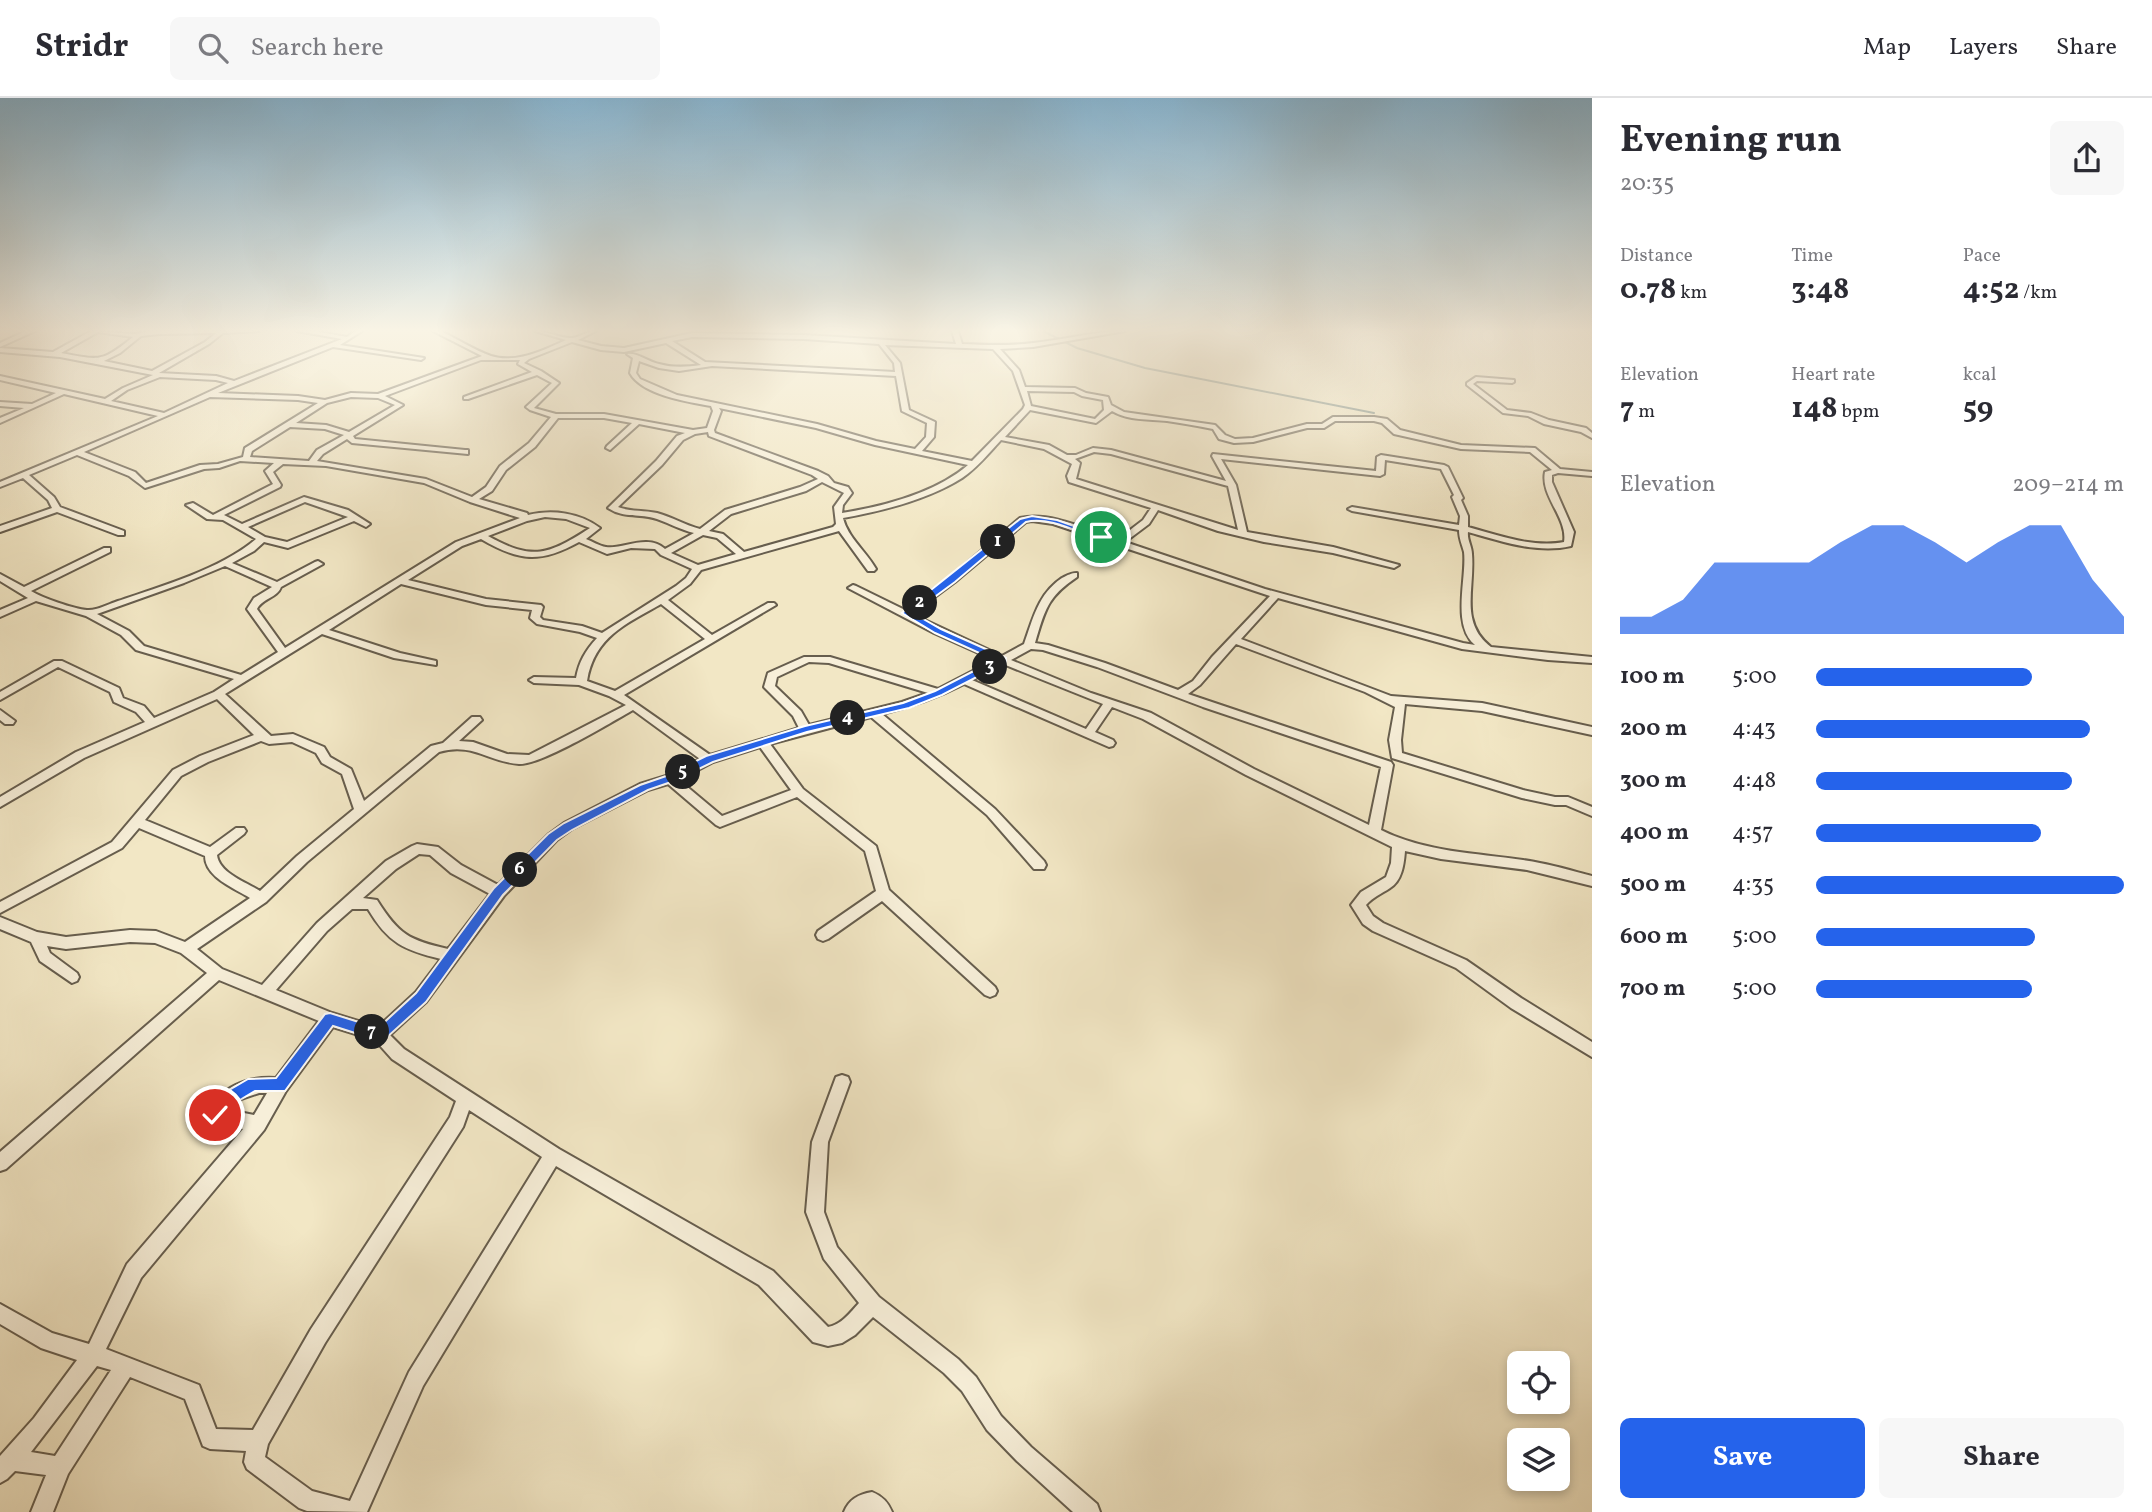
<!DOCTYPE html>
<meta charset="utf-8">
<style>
:root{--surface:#fff;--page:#f7f7f7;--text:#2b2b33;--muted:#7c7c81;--line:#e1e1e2;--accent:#2563eb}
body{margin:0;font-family:Vollkorn,serif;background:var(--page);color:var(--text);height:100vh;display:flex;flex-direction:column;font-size:26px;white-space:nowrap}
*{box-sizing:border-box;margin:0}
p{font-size:23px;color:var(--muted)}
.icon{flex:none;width:38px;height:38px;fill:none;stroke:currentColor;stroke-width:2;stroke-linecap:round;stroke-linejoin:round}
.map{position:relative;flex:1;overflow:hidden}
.side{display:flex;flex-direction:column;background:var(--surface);width:560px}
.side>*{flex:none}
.buttons{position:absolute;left:1507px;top:1253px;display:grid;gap:14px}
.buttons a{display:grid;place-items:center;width:63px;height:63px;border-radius:10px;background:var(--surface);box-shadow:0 4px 10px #0003;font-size:35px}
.pin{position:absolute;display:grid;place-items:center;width:60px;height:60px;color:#fff;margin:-30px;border:4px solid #fff;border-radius:50%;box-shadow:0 2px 7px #0007}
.km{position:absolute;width:35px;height:35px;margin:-18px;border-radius:50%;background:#222;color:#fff;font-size:19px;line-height:35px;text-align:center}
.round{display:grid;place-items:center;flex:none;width:74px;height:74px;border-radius:10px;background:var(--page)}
.summary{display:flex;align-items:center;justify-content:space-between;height:119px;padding:0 28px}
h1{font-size:38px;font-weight:700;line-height:52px}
.metrics{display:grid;grid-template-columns:repeat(3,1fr);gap:10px;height:119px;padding:7px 28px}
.metrics div{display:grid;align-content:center}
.metrics b{font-size:30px;font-weight:700}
.metrics small{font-size:19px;font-weight:400}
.metrics p{font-size:19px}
.chart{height:196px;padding:14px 28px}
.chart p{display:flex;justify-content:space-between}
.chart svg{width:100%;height:126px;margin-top:7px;fill:var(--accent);opacity:.7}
.cta{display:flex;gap:14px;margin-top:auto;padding:14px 28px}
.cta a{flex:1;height:80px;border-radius:10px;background:var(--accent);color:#fff;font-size:28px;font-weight:700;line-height:80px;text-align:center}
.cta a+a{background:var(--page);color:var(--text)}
ul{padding:0 28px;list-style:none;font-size:23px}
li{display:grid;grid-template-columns:112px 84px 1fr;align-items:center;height:52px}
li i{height:18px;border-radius:9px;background:var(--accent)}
header{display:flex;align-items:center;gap:42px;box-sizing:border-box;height:98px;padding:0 35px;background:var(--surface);border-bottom:2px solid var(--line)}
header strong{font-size:33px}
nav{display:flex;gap:38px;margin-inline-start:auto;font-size:24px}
.search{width:490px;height:63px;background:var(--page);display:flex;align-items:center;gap:18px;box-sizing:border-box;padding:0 24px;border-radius:10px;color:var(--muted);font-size:26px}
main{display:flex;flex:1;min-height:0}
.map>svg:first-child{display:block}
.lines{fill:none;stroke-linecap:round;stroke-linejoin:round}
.stream{stroke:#74867e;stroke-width:2}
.minor-casing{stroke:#675e4e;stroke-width:4}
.minor{fill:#f7efd9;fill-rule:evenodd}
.route{fill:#2563eb;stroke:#fff;stroke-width:2}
</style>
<header>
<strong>Stridr</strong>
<div class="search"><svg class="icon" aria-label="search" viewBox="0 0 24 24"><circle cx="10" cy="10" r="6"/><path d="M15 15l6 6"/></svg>Search here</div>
<nav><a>Map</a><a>Layers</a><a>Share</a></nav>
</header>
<main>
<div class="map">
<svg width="1592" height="1414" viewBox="0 0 1592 1414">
<rect width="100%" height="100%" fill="#f2e7c5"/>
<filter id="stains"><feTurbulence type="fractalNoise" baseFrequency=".00286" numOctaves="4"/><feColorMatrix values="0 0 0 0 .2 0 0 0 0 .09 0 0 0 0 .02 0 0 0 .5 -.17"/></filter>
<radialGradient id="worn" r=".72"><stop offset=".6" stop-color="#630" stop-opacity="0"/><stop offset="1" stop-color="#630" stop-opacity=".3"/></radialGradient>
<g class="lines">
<polyline class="stream" points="1043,233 1077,250 1145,270 1374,315"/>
<g class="minor-casing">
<g id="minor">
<polygon points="26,233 35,233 0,249 0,245"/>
<path d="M91,233L135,236L151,233H259L223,235L209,246L159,275L216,278L234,283L342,241L297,233H314L347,239L355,233H362L340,247L424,260L421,262L333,249L218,295L298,298L325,302L351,295L378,296L482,258L433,233H441C457,241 474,252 491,258C516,266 544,252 566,242L535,233C547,233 562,241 572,240C581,239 586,233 596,233L578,242L601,248L624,250L692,235L804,237L956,246L952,233H958L962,246C985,247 1009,248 1033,245C1064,242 1094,233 1125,233L1033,249L1000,251L1019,272L1025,289L1075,290L1086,295L1108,299L1111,307L1124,314L1215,327L1225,337L1235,341L1253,340L1307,326H1322L1333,319H1374L1387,321L1400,332L1461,347L1535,350L1560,371L1592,374V378L1558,375L1552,377V384L1574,434L1571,448C1536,456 1501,443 1468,434C1467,442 1472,448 1472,456C1475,491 1459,524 1491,549L1592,559V565L1548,562L1462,551L1278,500L1241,541L1391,598L1482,605L1592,629V637L1482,613L1405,606L1401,642L1402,655L1523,692L1555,699H1568L1592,709V718L1566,707H1555L1522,700L1392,660L1389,642L1395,609L1365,594L1236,546L1200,587L1188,596L1391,664L1393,667L1381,732C1425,754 1475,755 1523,762C1546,765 1569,772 1592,778V788L1527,772L1441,761L1405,753C1404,766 1402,783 1390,790C1381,796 1373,799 1366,807L1373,818L1383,825L1466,862L1521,900L1592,944V959L1511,910L1456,870L1373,833L1363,826L1351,807L1361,794L1386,779L1391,765L1392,749L1246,677L1143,621L1112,609L1095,634L1113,642L1115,645L1113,648L1109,649L964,586C937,600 910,609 882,616L995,711L1044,763L1046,767L1044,771H1034L987,717L871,619L770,646L803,691L876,748L889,792L995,889L997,893L995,897L990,899L985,897L882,803L828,841L823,843L818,841L816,837L818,833L876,793L865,753L797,699L720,729L716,727L668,686L648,692L572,731L557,742L504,798L426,904L390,937L404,951L559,1051L773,1173L828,1229C841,1227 850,1215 859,1205L824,1161L806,1114L812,1044L836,979L842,977L848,979L850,984L828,1044L824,1114L837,1149L879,1199L958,1261L976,1279L1001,1318L1031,1349L1097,1406L1100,1414H1073L1017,1363L987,1332L962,1293L944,1275L873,1219L855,1237L842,1245L828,1248L813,1244L759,1187L556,1068L423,1288L367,1414L307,1413L299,1410L247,1371L244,1364L246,1353L210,1351L203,1348L185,1301L130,1279L68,1376L53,1414H31L46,1377L15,1373L7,1381L0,1385V1358L34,1320L77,1262L41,1250L0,1226V1206L52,1235L89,1246L127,1166L243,1031L209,1023L207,1017C219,989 247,978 276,980L319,923L219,882L6,1071L0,1073V1054L207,875L181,855L155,845L130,844L66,851L47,848L50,855L77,875L79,879L77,883L72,885L40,863L31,844L0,831V819L37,834L66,839L130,832L156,833L185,844L250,800C234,790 205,779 205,758L139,730L122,750L0,815V804L112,744L173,672L200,658L254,637L217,601L84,660L0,709V699L76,654L145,624L136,614L114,604L110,594L58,569L0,602V594L54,563H62L119,590L123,600L144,608L154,620L214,594L234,581L136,552L121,537L86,518L36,503L0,519V512L28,500L0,483V476L24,489L104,450H110V454L31,493C42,500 74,511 87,512C96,513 109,506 118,503C162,488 221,471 256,441L223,422L207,421L186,407L193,405L213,417L273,386L265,373L274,365L240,363L219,370L204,371L145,390L129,378L77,357L29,377L54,399L60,409L124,433V437H118L57,414L0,434V428L52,410L48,402L23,380L0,389V384L158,318L64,296L0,325V320L24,310L0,308V304L32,306L56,295L0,282V278L105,301L123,290L153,277L60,259L0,254V250L53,254ZM98,234L133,239C101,265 100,262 61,255ZM216,235L205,244L152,273L104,263L120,255L141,238L159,236ZM692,239L804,241L879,246L894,265L895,274L705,264L672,243ZM572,244L601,252L624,254L666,245L701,267C687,269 673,270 659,266C649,264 636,254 627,256L633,260L630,275C642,297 688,304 711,308L713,313L707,330L693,332L604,316H556L534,310L559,285L541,273L524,265L529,261ZM885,247L993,251L1013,273L1025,307L1023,311L972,363L922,353L934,339L935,324L909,312L900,265ZM481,262H520L518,266L532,274L464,299V301H468L537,277L552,285L526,309L530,312L551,319L529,345L500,368L486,389L472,399L426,381L317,363L323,356L347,341L352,345L468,356V352H465L355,341L353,338L403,307L385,298ZM639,263L659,270L679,273L712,268L896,278L902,313L927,325L926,339L915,351L876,343L817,326L677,297L640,281L636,275ZM160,279L216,282L228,285L164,315L111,303L127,292ZM1027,293L1074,294L1082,298L1103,302L1104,312L1095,321L1031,308ZM210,299L298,302L318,305L245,350L243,359L218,366L200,367L146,385L135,374L84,354ZM351,299L378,300L395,307L349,334L326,327L296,325L327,305ZM719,310L816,330L875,347L968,367C935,395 885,408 842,415L843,407L852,395L848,389L834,385L828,378L818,373L715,335L714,332L721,313ZM1030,312L1096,325L1112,313C1129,323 1148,321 1167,323C1182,325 1198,328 1213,331L1219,341L1234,345L1253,344L1307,330H1324L1335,323H1374L1382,325L1394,336L1461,351L1530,354L1552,372L1545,374C1540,398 1568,420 1564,444C1532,450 1498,437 1468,429V418L1461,402L1463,400L1448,369L1444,367L1381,357L1377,359L1376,373L1213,356L1212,358L1226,383L1111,352L1093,350L1076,357H1067L1049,347L1005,339ZM558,320H604L632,325L607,348L606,350L610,352L639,326L685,335L677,338L656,363L608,410C625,421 640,415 657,421C669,425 681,432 694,435L665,451C648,435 621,452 606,449C599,448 592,443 586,441L600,430C580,415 553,411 528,417L527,415L479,401L492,393L506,372L535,349ZM290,329L325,331L344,337L317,352L309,363L250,359L252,353ZM708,334L709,338L812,377L818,381L800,389L725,412L700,431C685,427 672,419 657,415C644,412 631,414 618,409L662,367L683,342L695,336ZM1001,342L1044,351L1072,366L1067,378L1069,384L1151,410L1143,422L1117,442C1087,432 1051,413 1020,420L949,480L905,512L856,488L853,487L848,490L934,535L994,562L938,591L830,559H804L768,575L764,589L793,618L799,630L710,657L624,597L776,507L774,505H768L712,537L668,502L690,486L701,472L839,433L868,473H874L876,471C866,453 848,440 843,420C882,413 927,402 962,380C977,370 989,355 1001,342ZM1094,354L1111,356L1228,388L1238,432L1076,381L1080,365L1075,361ZM1221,361L1380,378L1384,376L1385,362L1441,371L1454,397L1452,399L1460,418L1459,427L1352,409L1348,411L1352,413L1459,432C1459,441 1462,446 1464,454C1467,480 1451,527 1475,547L1463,545L1265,491L1125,444L1149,426L1158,412L1218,433L1264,444L1333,455L1394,470L1399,467L1333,449L1247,434L1236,387ZM283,366L326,368L424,385L470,404L520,420L456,444L285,550L257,511C263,500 277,500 281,489L323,466L318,463L315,464L277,484L232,465L254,453L264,444L288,450L354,423L366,429L370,426L348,412L304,399L242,426L224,417L280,389L281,387L273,374ZM822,384L844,395L834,409L836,426L833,429L744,454L723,436L709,433L731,416L806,393ZM305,404L348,419L287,444L265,439L248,429ZM545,419L566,421L590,430C548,457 533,463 488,438L527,423ZM1032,423L1053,426L1270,498L1212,559L1193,583L1178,592L1105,565L1048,547L1035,545C1045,512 1047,499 1077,479V475C1071,475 1068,477 1062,480C1038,496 1033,521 1024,546L1002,558L912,516L955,484L1026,424ZM703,437L717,440L736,456L698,467L671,455ZM481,441C519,463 539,466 579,444L607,456L631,450L655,451L661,457L692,471L686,480L676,488L602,535L582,528L543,522L540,519L543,509L541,507L486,501L408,482L462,448ZM225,468L272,489L254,500L247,511L278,554L241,577L144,548L129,533L97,516L184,485ZM401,486L486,507L532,512L530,520L537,526L580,534L597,540C585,553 579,564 576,580L534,579L529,582L534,585L579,587L609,598L626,607L529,657L507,656L473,644L459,643L482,622L480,619H472L443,645L431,648L364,703L351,671L330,659L324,649L293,636L271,638L225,596L322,536L394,560L436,567V563L400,555L329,532ZM661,506L705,541L615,593L587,583C594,539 626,526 661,506ZM1031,551L1043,552L1097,569L1203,609L1381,669L1369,727L1254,671L1151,615L1091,595L1011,562ZM809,564L829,565L928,595L902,604L809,627L801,613L775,588L777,579ZM1003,566L1103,606L1086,631L972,582ZM633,612L700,661L666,678L640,686L564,725L549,736L498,787L461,767L438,749L417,746L412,748L386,763L317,825L262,887L222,871L197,851L266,804L307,764L439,654C472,644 489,664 519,666C541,667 610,625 633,612ZM261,643L269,646L292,644L316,655L322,665L342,676L354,711L297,758L260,793C246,784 219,775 217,757L244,736L246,733L244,730H236L210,749L145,722L181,678L208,664ZM760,649L791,692L722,718L679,682L713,664ZM419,756L430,757L451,775L490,796L448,851C409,842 399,837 377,802L363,800L396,771ZM352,811H368C388,845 404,852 441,861L416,894L378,929L332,915L276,892L327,833ZM333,929L375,942L392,961L456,1003L450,1019L311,1231L253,1332L216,1331L199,1287L106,1251L141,1180L264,1032L286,993ZM259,995H267L254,1017L229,1012L241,1001ZM469,1012L542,1059L409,1274L350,1403L312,1393L265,1359L268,1346L325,1245L463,1029ZM97,1268L111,1272L55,1358L31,1354Z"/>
<polygon points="1476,279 1514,282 1514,284 1512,285 1477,283 1473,286 1507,312 1531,315 1549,322 1586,330 1592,335 1592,340 1581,334 1544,326 1528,318 1503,315 1467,287 1467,285"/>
<polygon points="0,612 15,623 13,626 5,626 0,622"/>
<path d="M872,1394C882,1398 888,1404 892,1414H844C849,1401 859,1396 872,1394Z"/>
</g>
</g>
<use href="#minor" class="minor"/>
</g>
<linearGradient id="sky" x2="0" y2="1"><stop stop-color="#89b8d5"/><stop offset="0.54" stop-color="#f9f4e5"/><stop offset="1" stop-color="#f9f4e5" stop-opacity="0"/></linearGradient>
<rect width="1592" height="431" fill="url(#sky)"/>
<path class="route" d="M1032,418L1057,422L1105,439L1098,441C1077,434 1048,418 1026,424L955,484L913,515L941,531L1006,560V564L942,597L909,610L807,634L713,664L674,683L648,692L572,732L557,742L503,797L426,904L385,941L380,943L333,928L285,993H255L230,1008L220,1022L215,1024L210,1022L207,1017L219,998L248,981L276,980L325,916L330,915L378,930L416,895L494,790L548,736L564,725L640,687L666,678L706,658L805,628L903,605L935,593L995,562L935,535L902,515L1020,421Z"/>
<rect width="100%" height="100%" filter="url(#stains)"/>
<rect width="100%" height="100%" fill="url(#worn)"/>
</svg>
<div class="buttons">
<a><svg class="icon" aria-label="locate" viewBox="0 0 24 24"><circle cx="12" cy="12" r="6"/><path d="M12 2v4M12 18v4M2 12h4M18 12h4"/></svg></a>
<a><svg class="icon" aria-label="layers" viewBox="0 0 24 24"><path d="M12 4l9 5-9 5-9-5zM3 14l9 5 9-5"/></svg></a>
</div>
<div class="pin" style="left:1101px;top:439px;background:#1e9e55"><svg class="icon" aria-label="arrive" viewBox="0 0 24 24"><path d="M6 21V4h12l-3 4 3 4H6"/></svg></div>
<div class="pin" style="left:215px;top:1017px;background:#d93025"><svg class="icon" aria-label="check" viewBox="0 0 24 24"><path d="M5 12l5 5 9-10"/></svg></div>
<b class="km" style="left:998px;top:444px">1</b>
<b class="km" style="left:920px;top:505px">2</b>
<b class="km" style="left:990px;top:569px">3</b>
<b class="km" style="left:848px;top:620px">4</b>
<b class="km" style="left:683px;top:674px">5</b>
<b class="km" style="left:520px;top:772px">6</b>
<b class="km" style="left:372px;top:934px">7</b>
</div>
<section class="side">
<div class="summary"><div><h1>Evening run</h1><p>20:35</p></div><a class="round"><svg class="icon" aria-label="share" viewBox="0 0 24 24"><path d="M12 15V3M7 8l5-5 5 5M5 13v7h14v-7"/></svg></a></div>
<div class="metrics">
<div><p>Distance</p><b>0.78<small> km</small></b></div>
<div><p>Time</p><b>3:48</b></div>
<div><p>Pace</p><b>4:52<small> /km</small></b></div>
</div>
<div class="metrics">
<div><p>Elevation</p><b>7<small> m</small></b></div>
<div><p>Heart rate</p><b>148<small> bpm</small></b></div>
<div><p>kcal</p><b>59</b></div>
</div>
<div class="chart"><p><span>Elevation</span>209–214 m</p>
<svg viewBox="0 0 160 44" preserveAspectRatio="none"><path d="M0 44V38L10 38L20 32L30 19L40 19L50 19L60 19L70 12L80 6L90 6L100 12L110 19L120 12L130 6L140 6L150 25L160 38V44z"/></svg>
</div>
<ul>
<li><b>100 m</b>5:00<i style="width:70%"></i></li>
<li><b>200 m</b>4:43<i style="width:89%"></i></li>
<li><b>300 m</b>4:48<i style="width:83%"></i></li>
<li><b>400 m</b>4:57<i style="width:73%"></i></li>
<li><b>500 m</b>4:35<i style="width:100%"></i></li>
<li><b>600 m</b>5:00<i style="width:71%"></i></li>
<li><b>700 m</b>5:00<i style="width:70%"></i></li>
</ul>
<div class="cta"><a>Save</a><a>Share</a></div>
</section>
</main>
